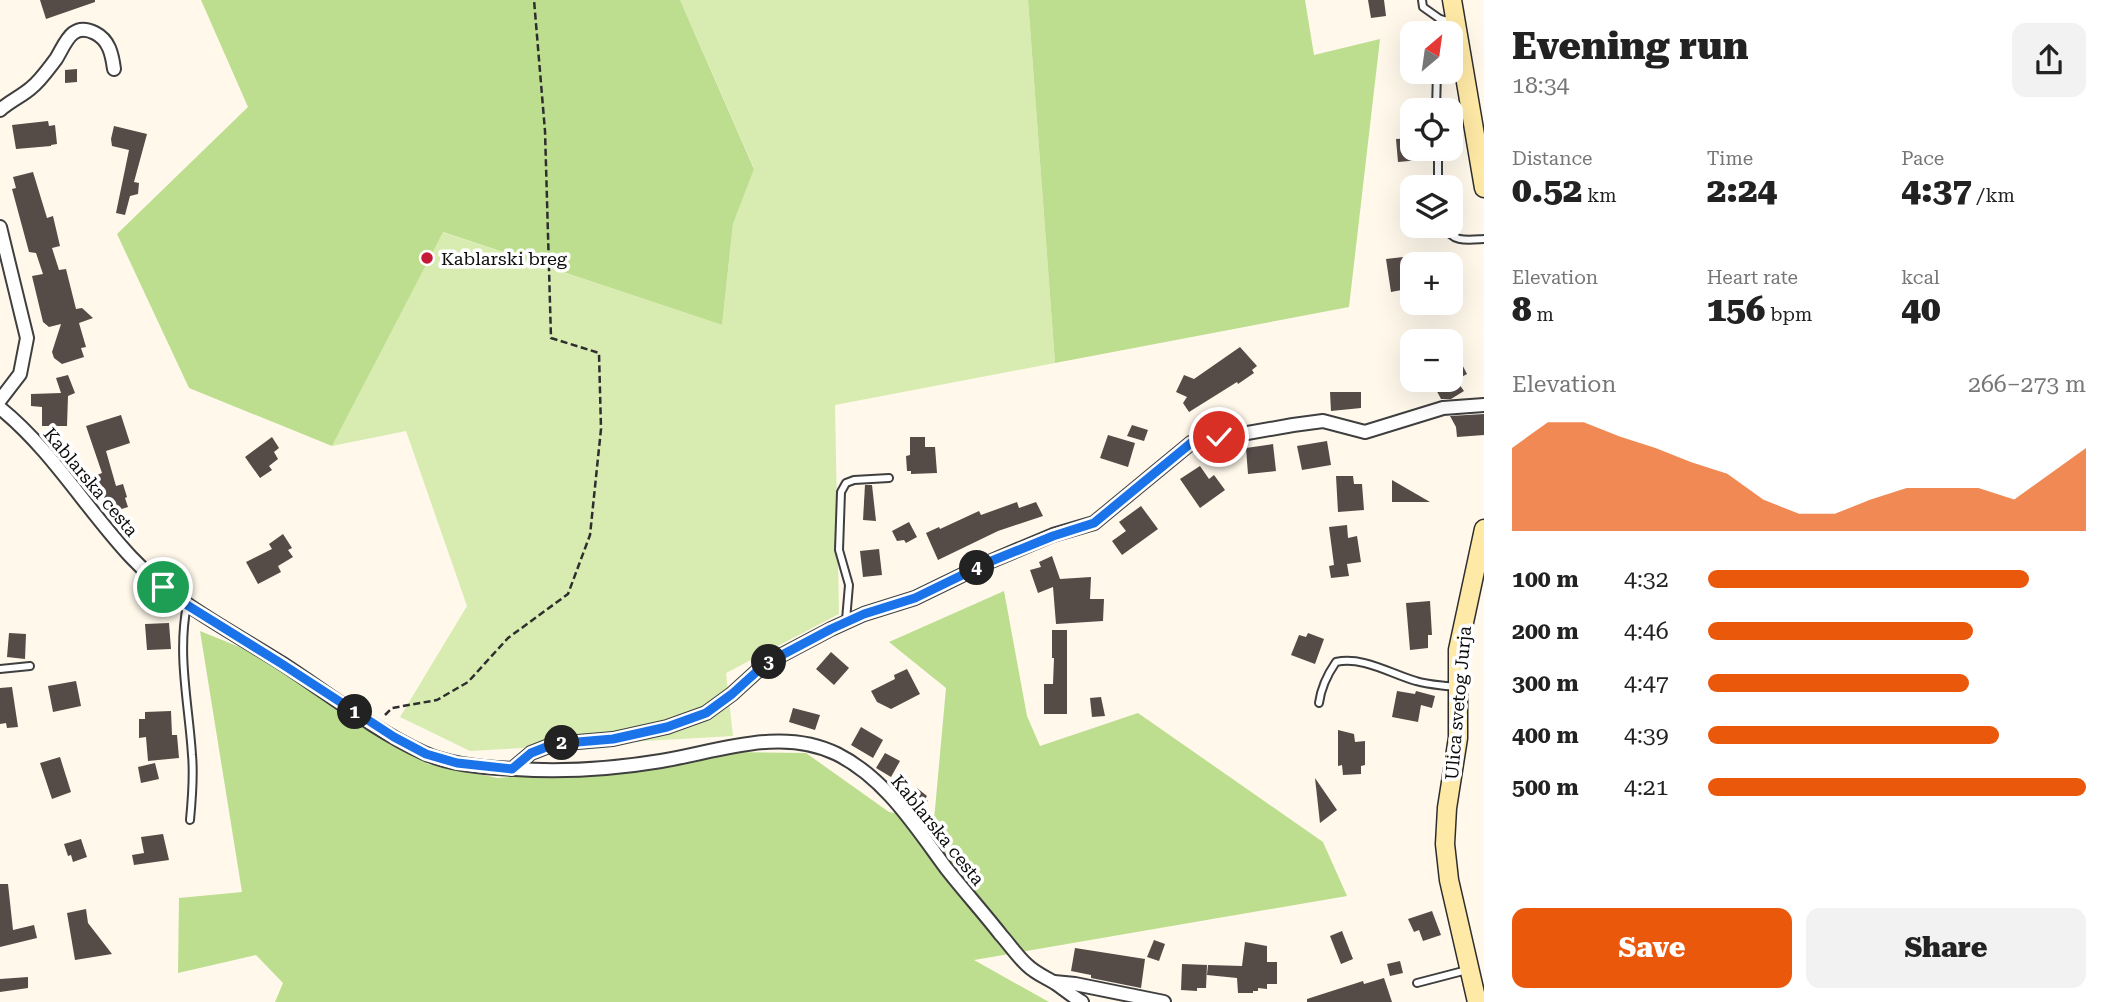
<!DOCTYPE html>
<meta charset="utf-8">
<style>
:root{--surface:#fff;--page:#f2f2f2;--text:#222;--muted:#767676;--accent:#ea580c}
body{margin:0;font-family:"Roboto Serif",serif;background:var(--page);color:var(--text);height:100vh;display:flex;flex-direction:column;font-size:26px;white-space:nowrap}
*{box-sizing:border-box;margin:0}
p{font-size:23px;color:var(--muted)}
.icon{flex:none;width:38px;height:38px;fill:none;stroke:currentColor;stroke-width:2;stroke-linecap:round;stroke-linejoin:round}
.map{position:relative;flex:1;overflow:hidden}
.side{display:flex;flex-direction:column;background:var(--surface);width:630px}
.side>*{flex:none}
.needle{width:46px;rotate:29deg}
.fabs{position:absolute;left:1400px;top:21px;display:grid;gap:14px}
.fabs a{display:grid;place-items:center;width:63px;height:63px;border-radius:14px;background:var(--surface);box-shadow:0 7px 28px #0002;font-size:35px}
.pin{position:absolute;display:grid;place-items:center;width:60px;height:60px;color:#fff;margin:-30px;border:4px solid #fff;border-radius:50%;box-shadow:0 2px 7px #0007}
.km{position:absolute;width:35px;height:35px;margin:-18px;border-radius:50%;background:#222;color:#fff;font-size:19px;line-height:35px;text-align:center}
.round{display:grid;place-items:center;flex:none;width:74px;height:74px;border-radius:14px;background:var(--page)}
.overview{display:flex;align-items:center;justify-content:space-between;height:119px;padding:0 28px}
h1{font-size:38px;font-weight:800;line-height:52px}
.stats{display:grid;grid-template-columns:repeat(3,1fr);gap:10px;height:119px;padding:7px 28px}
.stats div{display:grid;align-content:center}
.stats b{font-size:35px;font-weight:800}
.stats small{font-size:19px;font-weight:400}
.stats p{font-size:19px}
.chart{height:196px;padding:14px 28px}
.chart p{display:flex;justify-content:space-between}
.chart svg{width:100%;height:126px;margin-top:7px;fill:var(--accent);opacity:.7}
.cta{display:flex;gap:14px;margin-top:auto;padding:14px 28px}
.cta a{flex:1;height:80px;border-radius:14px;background:var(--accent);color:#fff;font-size:28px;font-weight:800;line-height:80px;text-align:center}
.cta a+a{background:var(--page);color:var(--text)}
ul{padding:0 28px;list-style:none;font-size:23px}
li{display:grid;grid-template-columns:112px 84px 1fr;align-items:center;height:52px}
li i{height:18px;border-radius:9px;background:var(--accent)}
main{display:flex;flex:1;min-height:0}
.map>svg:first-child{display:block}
.green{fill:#d8ecb1}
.forest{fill:#bdde8f}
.building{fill:#554b47}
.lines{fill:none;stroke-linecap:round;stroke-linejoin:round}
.lane-casing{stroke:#3f3f3f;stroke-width:10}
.street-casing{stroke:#3f3f3f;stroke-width:16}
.secondary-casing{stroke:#2e2e2e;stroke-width:21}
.path{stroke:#2e2e2e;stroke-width:2.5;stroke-dasharray:7 3.5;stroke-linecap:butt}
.lane{stroke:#fff;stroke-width:6}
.street{stroke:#fff;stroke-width:12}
.secondary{stroke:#ffe9a6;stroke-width:18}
.route-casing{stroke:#fff;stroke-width:14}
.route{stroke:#1a73e8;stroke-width:9}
.poi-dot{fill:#c61a39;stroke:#fff;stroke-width:2.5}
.labels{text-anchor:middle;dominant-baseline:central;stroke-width:7;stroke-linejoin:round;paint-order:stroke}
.poi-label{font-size:18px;fill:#0c0c0c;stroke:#fff;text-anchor:start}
.street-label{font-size:18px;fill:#0c0c0c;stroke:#fff}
</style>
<main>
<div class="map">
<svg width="1484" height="1002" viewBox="0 0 1484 1002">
<rect width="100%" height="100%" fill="#fff8eb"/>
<polygon class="green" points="680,0 1028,0 1055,363 835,405 839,614 726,673 733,736 470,751 400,717 467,606 406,431 332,446 442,232 722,325 733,224 754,168"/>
<g class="forest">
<polygon points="201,0 680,0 754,169 733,224 722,325 443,232 332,446 189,388 117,234 248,107"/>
<polygon points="1028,0 1305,0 1314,55 1380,39 1349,307 1055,363"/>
<polygon points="1004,591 1027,716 1040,746 1138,713 1323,842 1347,896 974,960 1049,1002 275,1002 283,983 256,955 178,973 179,898 242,892 200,631 264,657 428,764 498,778 735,752 806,753 889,812 934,820 946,688 889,642"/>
</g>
<g class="building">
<polygon points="40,0 95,0 95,2 46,19"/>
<polygon points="1368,0 1384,0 1386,16 1371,18"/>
<polygon points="77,69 77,82 65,83 65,70"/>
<polygon points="48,121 49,126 55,125 57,144 51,145 51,146 16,149 12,125"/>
<polygon points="114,126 147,134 134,182 139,183 138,194 130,196 125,215 116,213 129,150 112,146 111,139"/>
<polygon points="1412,138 1412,149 1419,149 1420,160 1398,162 1396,139"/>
<polygon points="33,172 47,218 53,216 60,246 52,248 59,270 66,269 76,309 82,308 93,318 79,323 86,347 81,348 84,357 62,364 54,358 52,352 61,324 49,327 43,322 32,276 43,274 36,253 29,252 12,189 16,188 13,177"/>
<polygon points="1412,256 1412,288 1391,292 1386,259"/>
<polygon points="1451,343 1467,374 1456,380 1464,391 1451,399 1441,399 1431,380 1451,380"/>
<polygon points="1240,347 1257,366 1252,370 1254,373 1238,384 1237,382 1189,412 1183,403 1187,397 1176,392 1184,375 1194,379"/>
<polygon points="68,375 75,393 68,396 67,426 42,426 42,407 31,406 31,394 61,393 56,378"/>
<polygon points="1330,392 1361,392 1361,408 1331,411"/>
<polygon points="1484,414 1484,435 1457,437 1456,427 1450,416"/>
<polygon points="121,415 130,443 106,451 116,486 123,484 127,497 125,498 128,507 109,513 97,475 102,473 86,426"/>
<polygon points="1132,425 1148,430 1144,441 1127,436"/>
<polygon points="1108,435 1135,443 1128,467 1100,458"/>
<polygon points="272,437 279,448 274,452 278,459 269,466 272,470 260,478 245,457"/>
<polygon points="910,437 925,437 925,447 935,447 937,473 911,474 911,471 907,471 906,456 910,455"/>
<polygon points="1327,441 1331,465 1302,470 1297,446"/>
<polygon points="1273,444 1276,471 1248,474 1246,448"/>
<polygon points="1200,466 1209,479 1214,475 1225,490 1200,508 1180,479"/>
<polygon points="1336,476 1353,476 1354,484 1362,484 1364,510 1338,512"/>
<polygon points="1392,480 1430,502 1392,502"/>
<polygon points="865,485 872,485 876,521 863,520"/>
<polygon points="1017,502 1019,508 1036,502 1043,516 998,531 938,560 926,533 939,527 940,529 979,511 981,515"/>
<polygon points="1141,506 1158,529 1122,555 1112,541 1126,531 1119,522"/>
<polygon points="909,522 917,537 906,543 904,540 897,541 892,531"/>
<polygon points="1347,525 1348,538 1357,536 1361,562 1347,564 1349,576 1331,578 1329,566 1334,565 1329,527"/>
<polygon points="283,534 292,548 288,550 293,557 278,566 281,572 258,584 246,562 272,549 269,544"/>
<polygon points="879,549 882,575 863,577 860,551"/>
<polygon points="1052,556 1060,579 1091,577 1090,599 1104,599 1103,621 1056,624 1053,587 1038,593 1030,570 1041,567 1039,562"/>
<polygon points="1430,601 1432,635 1428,635 1428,648 1410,650 1406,603"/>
<polygon points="169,623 171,649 147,650 145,624"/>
<polygon points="1052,630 1067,630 1067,714 1044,714 1044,684 1053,684 1054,658 1052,658"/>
<polygon points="9,633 26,634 25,659 7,657"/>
<polygon points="1308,633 1324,639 1315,664 1291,655 1299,635 1306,637"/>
<polygon points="831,652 849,668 834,685 816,669"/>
<polygon points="907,669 920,694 891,709 877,702 871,691 895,679 894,675"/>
<polygon points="76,681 81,706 53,712 48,686"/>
<polygon points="12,687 18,727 7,728 6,723 0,724 0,688"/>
<polygon points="1397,691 1415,694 1416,691 1435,696 1432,708 1421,705 1418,722 1392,717"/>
<polygon points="1101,697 1105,716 1092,717 1090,698"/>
<polygon points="793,708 820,715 815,730 789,722"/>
<polygon points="171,711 172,735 177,735 179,758 148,761 146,737 139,738 139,719 145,719 145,712"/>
<polygon points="861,727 883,740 873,758 851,745"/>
<polygon points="1338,730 1354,734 1355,742 1365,741 1365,765 1361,766 1361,774 1343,775 1342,765 1338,766"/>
<polygon points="885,753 900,761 891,777 876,768"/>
<polygon points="60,757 71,792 52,799 40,763"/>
<polygon points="155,763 159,779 141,783 138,767"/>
<polygon points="1315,778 1337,810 1320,823"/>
<polygon points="917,788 927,796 925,799 928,801 920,811 916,809 915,811 906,801"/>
<polygon points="163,834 169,860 134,865 132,855 144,853 141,837"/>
<polygon points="81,839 87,857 73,862 71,855 68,856 64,844"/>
<polygon points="0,884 8,884 13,930 34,925 37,938 0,947"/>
<polygon points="86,909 88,923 112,954 75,960 67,913"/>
<polygon points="1432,911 1441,935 1423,941 1419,930 1414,932 1408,919"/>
<polygon points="1342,931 1353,959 1341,964 1330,936"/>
<polygon points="1154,940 1165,944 1159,961 1147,957"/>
<polygon points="1245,942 1267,946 1267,962 1277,962 1277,984 1267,984 1267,989 1258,988 1258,991 1253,991 1253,993 1238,993 1237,978 1207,975 1208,965 1242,966"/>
<polygon points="1075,948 1145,959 1141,988 1091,978 1091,975 1071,971"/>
<polygon points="1400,961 1403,973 1390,976 1387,964"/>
<polygon points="1182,964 1207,965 1206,988 1197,988 1197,991 1181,990"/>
<polygon points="28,977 28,988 0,992 0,979"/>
<polygon points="1384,978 1392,1002 1307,1002 1307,999 1363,981 1364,984"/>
</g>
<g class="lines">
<g class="lane-casing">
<g id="lane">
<polyline points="1422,0 1423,7 1440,19 1452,22"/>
<polyline points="1439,33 1440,19"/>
<polyline points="1436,110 1437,72"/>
<polyline points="1438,149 1438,187"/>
<path d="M1445,226C1452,243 1468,240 1484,239"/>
<path d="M187,605C177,655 189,706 192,755C194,777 192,799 190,820"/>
<polyline points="846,620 849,585 839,550 841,492 846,483 854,480 889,478"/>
<polyline points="0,669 30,666"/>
<path d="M1319,703C1321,688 1327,675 1336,662C1363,656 1391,674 1416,681C1428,685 1442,685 1455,687"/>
<polyline points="1417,983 1467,970"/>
</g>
</g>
<g class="street-casing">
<g id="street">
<path d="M0,110C10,101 22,96 31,88C40,81 49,68 56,59C65,45 71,21 95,33C109,40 112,54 114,69"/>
<polyline points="0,227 27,338 20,374 0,400"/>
<path d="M0,408C52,450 86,509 131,557C174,603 231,631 283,664C329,694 374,730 424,753C450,765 486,768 515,769C563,772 613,769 661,761C717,752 781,726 837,754C885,778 915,826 946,868C964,891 983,912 1001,935C1010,945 1017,956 1027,965C1035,973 1045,977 1055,983C1064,989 1072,996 1082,1002"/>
<polyline points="512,769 531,753 554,744 613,739 667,727 706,713 732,694 765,664 831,629 864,614 915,598 989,562 1053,535 1094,523 1191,443 1293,425 1323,421 1365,432 1443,408 1484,405"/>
<polyline points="1054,982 1075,984 1164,1002"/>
</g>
</g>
<g class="secondary-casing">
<g id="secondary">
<polyline points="1452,0 1484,188"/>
<polyline points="1477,1002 1449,880 1445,844 1447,808 1458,738 1458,650 1484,529"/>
</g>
</g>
<polyline class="path" points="385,715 392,708 437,700 468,682 508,638 568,594 590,535 601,429 599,353 551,338 545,131 534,0"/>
<use href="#lane" class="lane"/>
<use href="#street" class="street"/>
<use href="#secondary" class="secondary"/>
</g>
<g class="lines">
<g class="route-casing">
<polyline id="route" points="163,587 187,605 282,664 394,737 426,754 457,763 512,769 531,753 554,744 613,739 667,727 706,713 732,694 765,664 831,629 864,614 915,598 989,562 1053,536 1094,523 1191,443 1219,437"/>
</g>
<use href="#route" class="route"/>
</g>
<circle class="poi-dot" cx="427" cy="258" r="7"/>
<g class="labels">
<g class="poi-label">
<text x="441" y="258">Kablarski breg</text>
</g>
<g class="street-label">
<text transform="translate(91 482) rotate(50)">Kablarska cesta</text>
<text transform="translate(1458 703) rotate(-85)">Ulica svetog Jurja</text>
<text transform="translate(938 830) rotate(51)">Kablarska cesta</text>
</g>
</g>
</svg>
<div class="fabs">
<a><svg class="needle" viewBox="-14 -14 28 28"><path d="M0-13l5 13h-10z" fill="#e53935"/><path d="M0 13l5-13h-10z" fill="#767676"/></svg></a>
<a><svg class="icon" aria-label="locate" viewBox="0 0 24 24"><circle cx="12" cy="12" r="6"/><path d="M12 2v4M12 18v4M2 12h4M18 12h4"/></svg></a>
<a><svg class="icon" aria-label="layers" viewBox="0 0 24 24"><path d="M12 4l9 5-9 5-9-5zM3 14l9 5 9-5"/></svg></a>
<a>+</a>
<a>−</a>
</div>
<div class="pin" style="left:163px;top:587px;background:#1e9e55"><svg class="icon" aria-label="arrive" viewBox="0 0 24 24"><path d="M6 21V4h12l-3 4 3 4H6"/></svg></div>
<div class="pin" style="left:1219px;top:437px;background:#d93025"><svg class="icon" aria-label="check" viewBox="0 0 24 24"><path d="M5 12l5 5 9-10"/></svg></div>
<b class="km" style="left:355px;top:712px">1</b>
<b class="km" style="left:562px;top:743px">2</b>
<b class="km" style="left:769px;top:662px">3</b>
<b class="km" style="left:977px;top:568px">4</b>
</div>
<section class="side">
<div class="overview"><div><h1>Evening run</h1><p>18:34</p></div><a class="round"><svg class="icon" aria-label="share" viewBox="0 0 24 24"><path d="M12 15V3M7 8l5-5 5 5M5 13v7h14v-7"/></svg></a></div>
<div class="stats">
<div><p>Distance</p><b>0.52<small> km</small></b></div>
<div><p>Time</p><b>2:24</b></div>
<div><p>Pace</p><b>4:37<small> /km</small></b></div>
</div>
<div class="stats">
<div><p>Elevation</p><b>8<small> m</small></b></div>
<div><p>Heart rate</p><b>156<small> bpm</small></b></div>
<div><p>kcal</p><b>40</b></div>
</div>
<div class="chart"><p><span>Elevation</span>266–273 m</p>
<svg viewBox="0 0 160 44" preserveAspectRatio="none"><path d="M0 44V15L10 6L20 6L30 11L40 15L50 20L60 24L70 33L80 38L90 38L100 33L110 29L120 29L130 29L140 33L150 24L160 15V44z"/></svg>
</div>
<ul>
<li><b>100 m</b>4:32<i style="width:85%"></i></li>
<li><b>200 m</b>4:46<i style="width:70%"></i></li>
<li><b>300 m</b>4:47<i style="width:69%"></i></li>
<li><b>400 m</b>4:39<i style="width:77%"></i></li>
<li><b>500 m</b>4:21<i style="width:100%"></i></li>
</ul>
<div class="cta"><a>Save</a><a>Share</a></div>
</section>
</main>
